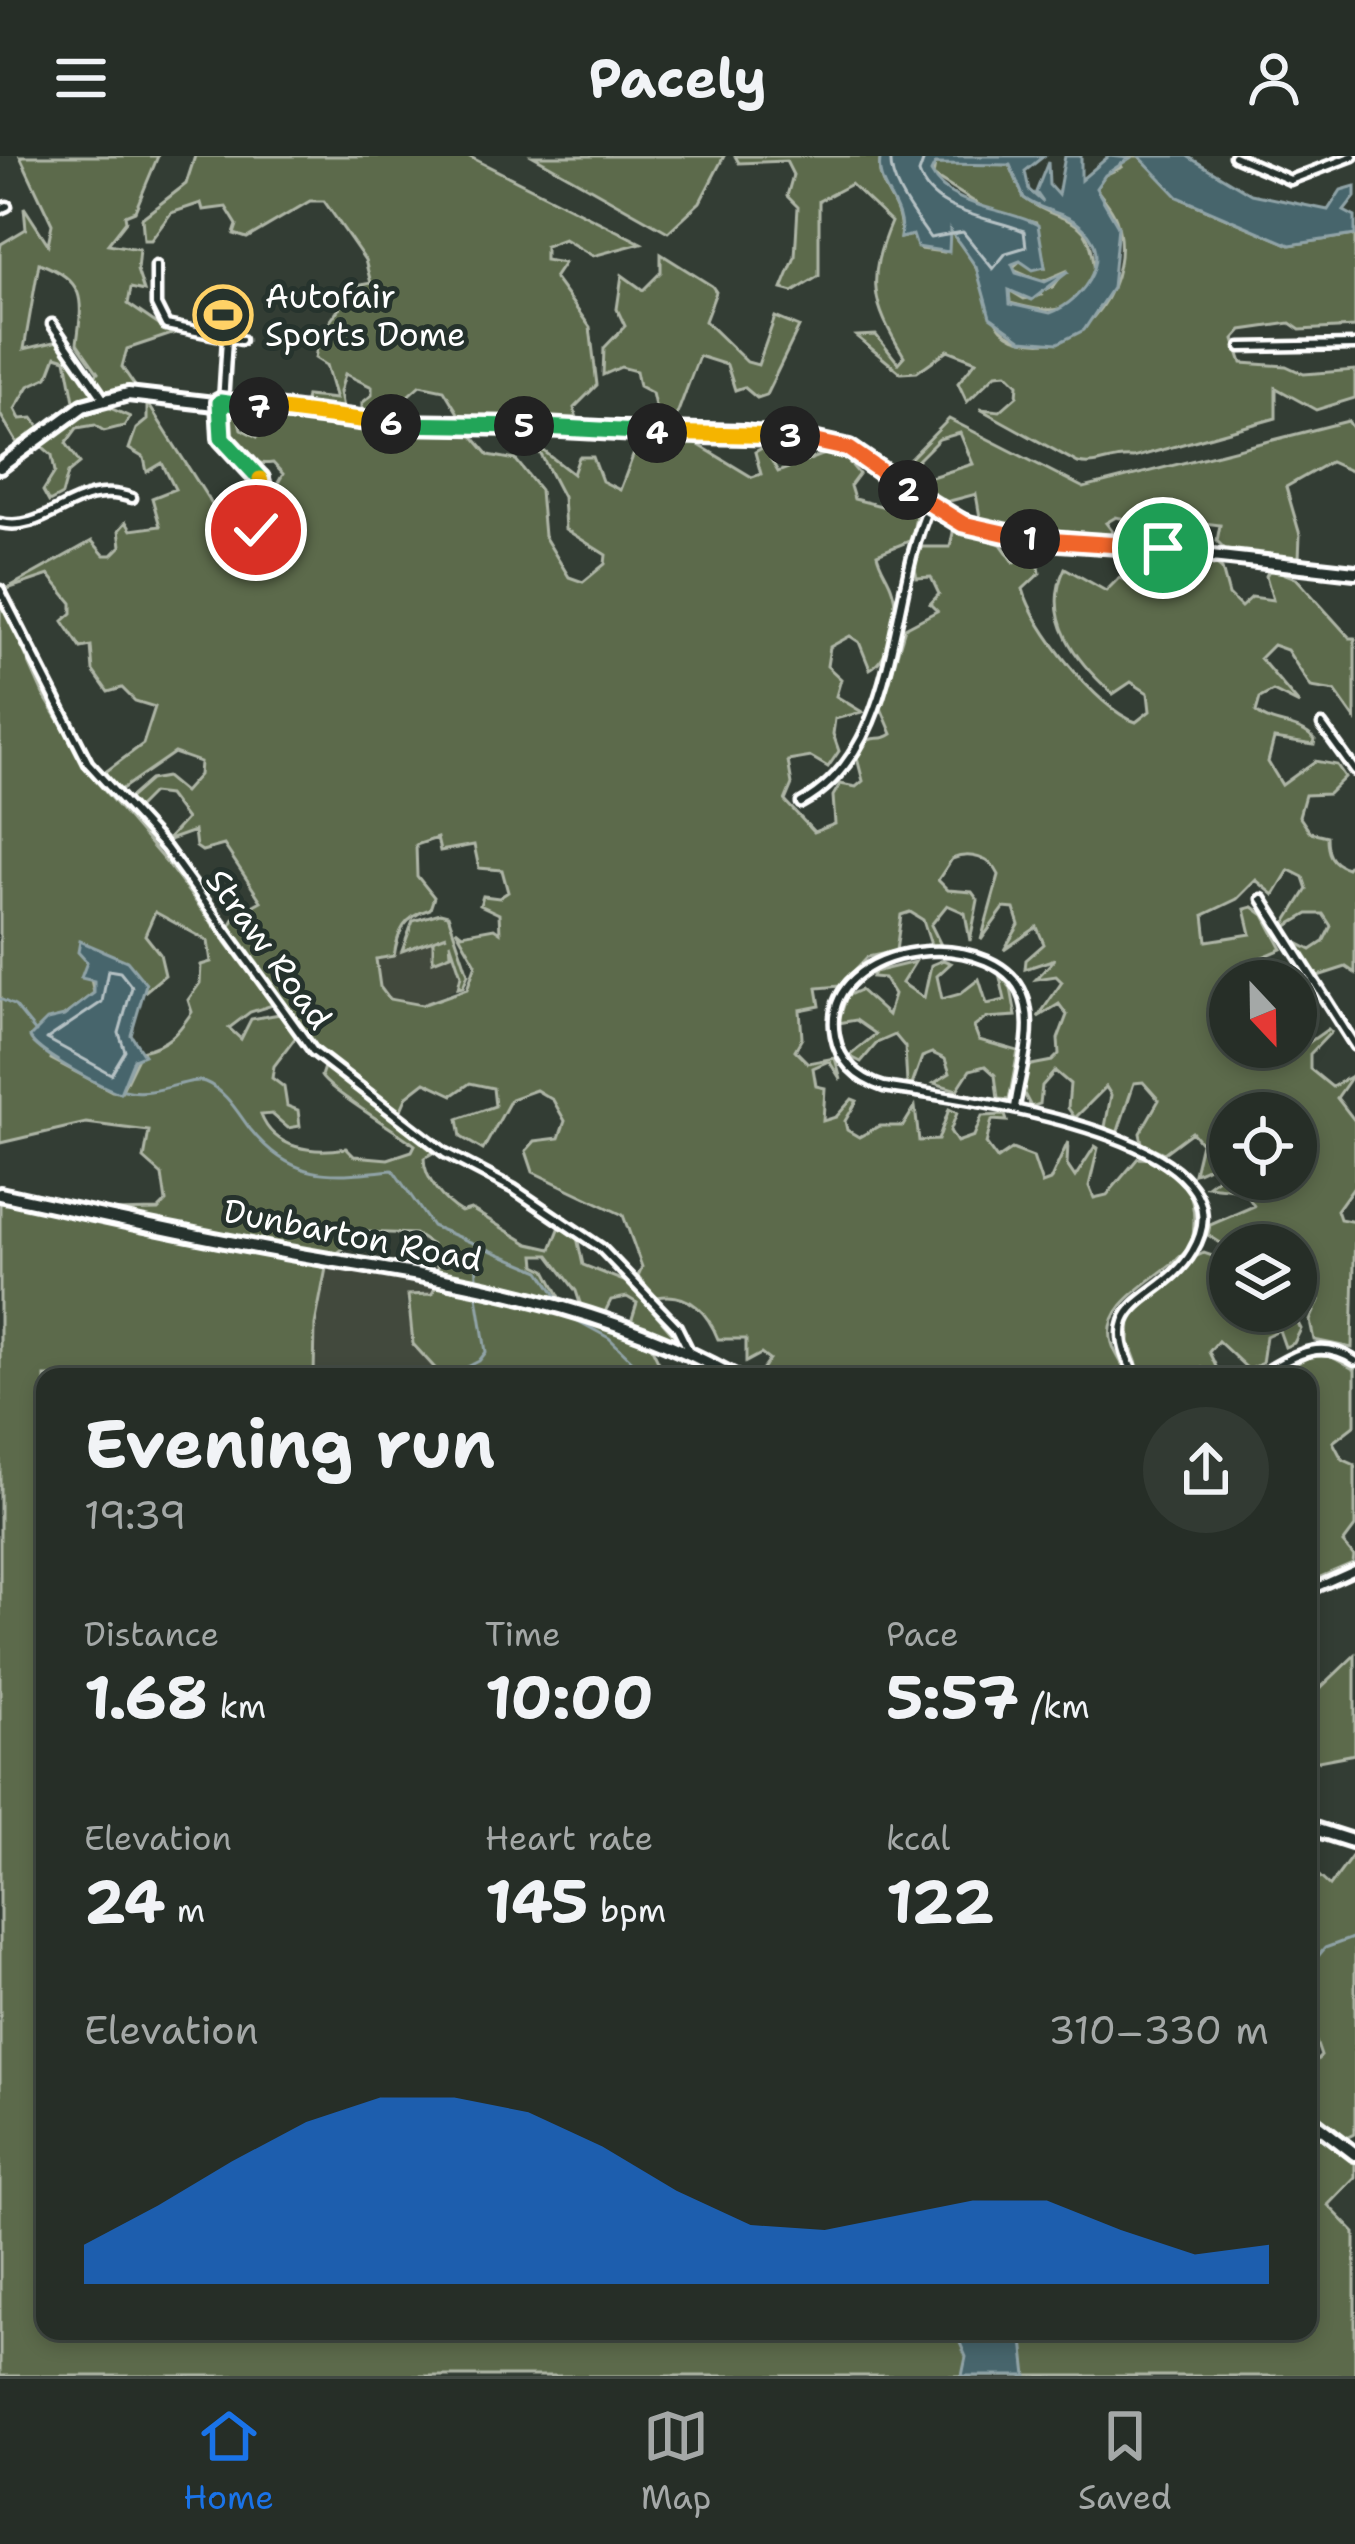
<!DOCTYPE html>
<meta charset="utf-8">
<style>
:root{--surface:#262e27;--page:#323a33;--text:#f1f3f6;--muted:#a4a8a7;--line:#424a44;--accent:#1a73e8}
body{margin:0;font-family:"Shantell Sans",sans-serif;background:var(--page);color:var(--text);height:100vh;display:flex;flex-direction:column;font-size:45px;white-space:nowrap}
*{box-sizing:border-box;margin:0}
p{font-size:39px;color:var(--muted)}
.icon{flex:none;width:66px;height:66px;fill:none;stroke:currentColor;stroke-width:2;stroke-linecap:round;stroke-linejoin:round}
.map{position:relative;flex:1;overflow:hidden}
.side{position:absolute;left:36px;top:1212px;width:1281px;height:972px;display:flex;flex-direction:column;background:var(--surface);border-radius:24px;box-shadow:0 6px 18px #0003,0 0 0 3px var(--line)}
.side>*{flex:none}
.needle{width:78px;rotate:158deg}
.buttons{position:absolute;left:1209px;top:804px;display:grid;gap:24px}
.buttons a{display:grid;place-items:center;width:108px;height:108px;border-radius:50%;background:var(--surface);box-shadow:0 6px 18px #0003,0 0 0 3px var(--line);font-size:60px}
.pin{position:absolute;display:grid;place-items:center;width:102px;height:102px;color:#fff;margin:-51px;border:6px solid #fff;border-radius:50%;box-shadow:0 3px 12px #0007}
.km{position:absolute;width:60px;height:60px;margin:-30px;border-radius:50%;background:#222;color:#fff;font-size:33px;line-height:60px;text-align:center}
.round{display:grid;place-items:center;flex:none;width:126px;height:126px;border-radius:63px;background:var(--page)}
.head{display:flex;align-items:center;justify-content:space-between;height:204px;padding:0 48px}
h1{font-size:66px;font-weight:700;line-height:90px}
.metrics{display:grid;grid-template-columns:repeat(3,1fr);gap:18px;height:204px;padding:12px 48px}
.metrics div{display:grid;align-content:center}
.metrics b{font-size:60px;font-weight:700}
.metrics small{font-size:33px;font-weight:400}
.metrics p{font-size:33px}
.chart{height:336px;padding:24px 48px}
.chart p{display:flex;justify-content:space-between}
.chart svg{width:100%;height:216px;margin-top:12px;fill:var(--accent);opacity:.7}
header{display:flex;justify-content:space-between;align-items:center;height:156px;padding:0 48px;background:var(--surface);font-size:54px;font-weight:700}
.dock{display:flex;justify-content:space-around;align-items:center;height:168px;border-top:3px solid var(--line);background:var(--surface);font-size:33px;color:var(--muted)}
.dock a{display:grid;justify-items:center;gap:6px}
.dock .on{color:var(--accent)}
.map>svg:first-child{display:block}
.built{fill:#43493d}
.green{fill:#5c6b4c;stroke:#aeb5a6;stroke-width:3;fill-rule:evenodd}
.water{fill:#46656c;stroke:#90a3a7;stroke-width:3;fill-rule:evenodd}
.lines{fill:none;stroke-linecap:round;stroke-linejoin:round}
.shore{stroke:#b5c1c4;stroke-width:3}
.stream{stroke:#90a3a7;stroke-width:3}
.street-casing{stroke:#fff;stroke-width:15}
.secondary-casing{stroke:#fff;stroke-width:20}
.street{stroke:#26332d;stroke-width:6}
.secondary{stroke:#26332d;stroke-width:10}
.split-1-casing{stroke:#fff;stroke-width:24}
.split-2-casing{stroke:#fff;stroke-width:24}
.split-3-casing{stroke:#fff;stroke-width:24}
.split-4-casing{stroke:#fff;stroke-width:24}
.split-5-casing{stroke:#fff;stroke-width:24}
.split-6-casing{stroke:#fff;stroke-width:24}
.split-7-casing{stroke:#fff;stroke-width:24}
.split-8-casing{stroke:#fff;stroke-width:24}
.split-9-casing{stroke:#fff;stroke-width:24}
.split-1{stroke:#f0652b;stroke-width:15}
.split-2{stroke:#f0652b;stroke-width:15}
.split-3{stroke:#f0652b;stroke-width:15}
.split-4{stroke:#f5b400;stroke-width:15}
.split-5{stroke:#22a559;stroke-width:15}
.split-6{stroke:#22a559;stroke-width:15}
.split-7{stroke:#f5b400;stroke-width:15}
.split-8{stroke:#22a559;stroke-width:15}
.split-9{stroke:#f5b400;stroke-width:15}
.labels{text-anchor:middle;dominant-baseline:central;stroke-width:10;stroke-linejoin:round;paint-order:stroke}
.poi-label{font-size:33px;fill:#fff;stroke:#26332d;text-anchor:start}
.street-label{font-size:33px;fill:#fff;stroke:#26332d}
</style>
<header><svg class="icon" aria-label="menu" viewBox="0 0 24 24"><path d="M4 6h16M4 12h16M4 18h16"/></svg>Pacely<svg class="icon" aria-label="person" viewBox="0 0 24 24"><circle cx="12" cy="8" r="4"/><path d="M4 21q1-7 8-7t8 7"/></svg></header>
<div class="map">
<svg width="1355" height="2220" viewBox="0 0 1355 2220">
<rect width="100%" height="100%" fill="#333d34"/>
<filter id="ink" filterUnits="userSpaceOnUse"><feTurbulence type="fractalNoise" baseFrequency=".00833" numOctaves="2"/><feDisplacementMap in="SourceGraphic" scale="24" xChannelSelector="R" yChannelSelector="G"/><feConvolveMatrix kernelMatrix="1 2 1 2 8 2 1 2 1" color-interpolation-filters="sRGB"/></filter>
<g filter="url(#ink)">
<g class="built">
<polygon points="447,779 461,819 458,832 422,849 389,843 380,831 376,803"/>
<polygon points="327,1107 439,1124 432,1138 408,1139 406,1146 413,1188 443,1221 314,1221 315,1169"/>
</g>
<g class="green">
<path d="M20,0H158L135,55L125,59L126,65L108,88L139,93L137,114L144,135L131,132L128,148L172,178L127,193L122,211L137,233L108,235L75,250L66,203L56,200L48,221L29,230L15,253L20,263L33,262L41,273L19,290L0,258V95L1,88L26,73L24,51L48,88L52,68ZM39,107C86,125 83,143 77,187L98,217L88,228L58,185L24,193Z"/>
<polygon points="195,0 468,0 641,87 593,100 564,83 545,90 545,104 564,107 554,122 590,171 597,229 574,252 578,266 464,267 444,234 420,229 402,245 362,260 362,247 372,239 372,231 345,218 340,236 344,258 304,252 306,240 336,243 326,209 315,202 319,181 355,130 371,127 365,104 324,45 310,45 247,82 234,78 237,69 226,51 203,54 201,47 171,57 151,84 144,84 142,62 186,28"/>
<polygon points="533,0 724,0 700,46 668,76"/>
<path d="M735,0H881C872,33 905,45 900,82L913,79L921,93L944,96L948,72C957,84 968,97 975,110C990,136 985,175 1022,184C1086,201 1136,122 1116,63C1112,51 1102,42 1096,32L1105,19L1122,11L1117,0H1139L1184,44L1290,89L1355,79V171L1300,174L1290,167L1242,174L1234,183L1242,207L1286,210L1304,218L1355,214V242L1316,254L1276,232V262L1133,302C1112,299 1097,312 1078,307L980,253L1000,255L1017,240L1018,228L1007,217L996,218L967,246L958,227L976,205L948,194L917,216L901,217L856,180L876,179L898,207L904,200C871,147 867,123 891,66L851,28L819,45V120L793,136L782,133L795,101L798,51L787,40L793,19L786,5L739,7Z"/>
<path d="M967,7L1010,9L1024,42C1066,73 1091,52 1095,119C1074,162 1048,157 1010,147L1009,134L1024,143L1041,139L1038,135L1053,131L1064,116L1041,126L1011,113L1020,105L1045,111L1036,67L989,55L933,20L935,8Z"/>
<polygon points="661,98 712,130 716,136 705,165 747,206 758,209 775,161 799,171 766,239 757,242 744,231 735,234 727,209 699,200 676,261 659,267 652,237 639,230 636,215 621,211 603,219 604,192 625,170 617,153 622,119 643,134 661,116"/>
<path d="M147,246L254,415L266,414L278,385L292,395L298,391L288,347L274,334L283,318L273,307C240,312 224,283 225,254L238,261L241,273L257,281L262,268L257,256L419,277H470L489,299L516,304L540,334L544,380L569,421L583,426L605,408L606,399L565,373L563,341L536,289L573,318L579,301H593L602,325L620,334L636,292L646,282L668,301L684,280L752,321L761,318L755,296L764,291L778,316L830,296L844,300L859,318L850,330L854,343L885,351L907,343L916,359L912,384L877,398C880,412 888,420 892,433C900,456 891,502 870,513L859,486L850,480L830,491L827,510L841,523L836,540L862,556L835,563L833,578L839,595L828,611L811,601L788,605L792,628L785,645L814,676L835,668L833,640L840,628L856,631L863,625L856,598C874,572 876,589 892,578L881,552L905,472L937,455L930,448L939,438L931,421L917,422L914,408L922,391H950L954,372L1001,388L1014,406L1037,399L1040,417L1023,433C1033,471 1098,554 1136,566L1150,555L1148,537L1131,526L1113,538C1076,505 1041,462 1065,412L1106,435L1119,422L1129,425L1140,417L1135,394L1214,407L1222,413L1229,439L1241,451L1252,441L1273,444L1266,420L1270,412L1296,422L1350,482H1355V563L1335,535L1311,531L1287,494L1273,489L1260,502L1299,548L1273,535L1260,542L1256,556C1275,572 1298,565 1315,584L1314,589L1274,583L1268,606L1282,629L1315,605L1337,609L1345,621L1328,638L1305,639L1299,660L1310,676L1327,680C1327,696 1330,707 1347,712L1355,702V817L1346,811L1318,820L1296,792L1299,788L1311,794L1323,786L1331,770L1323,758H1308L1282,773L1307,733L1303,721L1289,714L1274,739L1256,724L1237,743L1204,759L1207,785L1251,778L1245,753L1253,751L1264,759L1282,793L1253,805L1255,825H1230V891H1296V884L1304,890L1328,873L1331,876L1310,898V913L1332,931L1353,919L1337,942L1355,965V1029L1337,1054L1340,1063L1355,1066L1352,1192L1314,1184L1310,1165L1319,1144L1309,1135L1296,1144V1089H1230V1155H1292L1301,1173L1294,1187L1285,1191L1279,1174L1266,1180L1262,1207L1249,1214L1218,1185L1209,1196L1221,1221H1211L1202,1212L1182,1221L1141,1219L1129,1186L1130,1162L1195,1101L1204,1097L1221,1103L1227,1091L1208,1079L1210,1069L1254,1050L1244,1034L1207,1030L1230,1013V1023H1296V957H1267L1264,950L1230,957C1230,989 1227,1007 1194,1017L1201,987L1192,976L1164,997L1142,987L1140,977L1159,944L1143,926L1134,927L1117,978L1105,971L1111,939L1106,931L1075,962L1068,952L1070,928L1055,915L1042,930L1040,948L1031,951L1022,934L1026,910L1052,905L1059,898L1058,883L1067,859L1059,848L1038,861L1062,826L1056,820L1036,823L1055,803L1025,813L1026,804L1044,788L1037,771L1004,794L1019,769L1014,753L1004,752L981,784L999,719C991,701 969,696 952,703L938,724L948,734L972,736L978,744L970,785L965,757L947,749L931,769L941,789L932,792L923,764L910,756L901,759L896,795L867,801L840,830L817,832L820,850L800,854L802,882L795,894L808,907L835,902L841,924L829,905L813,912L816,930L825,932L823,965L836,961L852,943L857,945L845,965L847,974L859,981L879,970H903L915,951L919,985L938,984L949,953L957,957L950,975L957,986L974,980L982,960L1005,959L1007,965L992,964L986,988L997,1003L1012,993L1033,1001L1042,1028L1050,1025L1068,986L1067,1009L1075,1021L1095,990L1098,992L1089,1030L1094,1042L1107,1039L1138,1002C1188,1003 1199,1047 1192,1087C1173,1118 1099,1142 1112,1187C1115,1199 1124,1209 1129,1221H757L769,1204L761,1198L746,1206V1183H718C707,1155 688,1135 656,1141L638,1120L642,1111L623,1059L533,1016L526,995L535,985L559,982L565,965L553,944L536,934L511,943L483,994L461,981L458,963L495,950L493,932L470,927L453,939L425,926L407,940L400,956L328,903L302,876L227,776L236,759L261,745L224,689L202,695L196,691L194,675L166,685L186,663L168,639L152,637L136,653L126,645L150,624L166,621L184,636L199,619L200,606L174,597L119,635L104,617L143,588L155,551L135,545L122,532L108,536L93,515L91,490L81,492L63,465L72,457V447L49,419L4,434L92,385L104,399H112L121,390L119,374L126,366L131,374L160,370L152,342L175,333L162,307L147,316L144,302L129,293L136,273L147,264ZM437,682L440,695L474,689L479,712L502,714L508,736L499,742L483,740L480,749L499,758L500,776L494,772L462,778L456,773L476,808L467,833L422,849L389,843L380,831L376,803L394,800C398,775 404,761 430,753L434,741L417,720L416,689Z"/>
<polygon points="99,247 130,261 124,270 104,275 95,269 77,272 66,287 80,307 68,317 62,339 49,346 43,335 55,316 52,299 38,287"/>
<polygon points="949,263 1084,332 1348,265 1355,275 1355,317 1330,306 1286,331 1300,379 1299,403 1225,393 1217,385 1220,369 1189,365 1177,371 1176,389 1147,381 1136,365 1116,361 1106,367 1113,376 1106,385 1006,375 981,367 976,338 942,347 925,333 928,322 973,308 960,277 939,283 907,315 903,310"/>
<path d="M0,441L43,538L97,626L170,711L273,849L250,856L229,872L241,883L251,863L280,858L296,881L274,910L272,922L284,931L287,950L298,954L300,970L288,972L272,958L261,959C274,993 313,998 346,992L354,1000L388,1003L412,995L415,989C395,974 330,935 321,920L324,911L436,995L424,1002C424,1023 444,1046 461,1056L471,1053L529,1088L551,1093L561,1068L577,1081L583,1109L629,1127L681,1187L631,1166L637,1147L627,1141L611,1144L605,1156L581,1150L576,1135L549,1099H535L536,1109L546,1114L563,1147L438,1115L432,1089L415,1078L364,1076L335,1099L109,1055L158,1054L166,1046L162,1019L144,1003L149,975L86,967L0,987ZM155,756L208,785L211,806L201,809L200,827L188,844L192,856C177,878 168,889 141,895L121,936L112,935L51,903L64,860L94,837L87,806L145,828L143,837L165,819L160,798L145,779Z"/>
<polygon points="440,757 448,759 468,818 463,831 458,832 461,819 450,786 451,798 433,805 433,784 447,779 402,795 413,765"/>
<polygon points="943,804 951,807 937,820 942,843 960,838 979,823 987,848 1005,844 999,817 1011,832 1016,860 986,862 974,871 979,884 1018,895 1009,944 998,943 995,919 985,910 970,914 957,934 934,927 950,917 945,903 932,897 922,901 912,929 907,928 905,891 895,879 877,887 861,906 849,900 876,878 856,864 838,867 847,840 860,834 888,859 894,838 884,822 872,821 874,816 915,806 902,827 924,842 931,809"/>
<polygon points="0,1043 327,1107 315,1169 314,1221 45,1221 45,2175 1308,2175 1308,1985 1320,1980 1355,2004 1355,2021 1328,2049 1355,2077 1355,2220 0,2220"/>
<polygon points="439,1124 647,1182 666,1221 443,1221 413,1188 408,1139 432,1138"/>
<polygon points="1312,1199 1332,1201 1355,1214 1355,1269 1333,1286 1342,1303 1355,1309 1355,1371 1343,1387 1354,1400 1353,1407 1309,1426 1308,1221 1296,1221 1292,1210"/>
<polygon points="1355,1499 1355,1598 1308,1607 1308,1544"/>
<polygon points="1355,1696 1355,1978 1343,1984 1308,1951 1308,1913 1321,1900 1313,1877 1318,1851 1308,1848 1308,1710 1330,1730"/>
</g>
<g class="water">
<path d="M881,0H1044L1025,15L1029,34L1043,46L1036,36L1048,6L1049,29L1058,39L1065,0H1081V24L1109,0L1130,2L1105,19L1096,32L1118,70L1112,132L1084,174L1058,187L1022,184L990,161L976,111L950,74L949,96L917,91L913,79L900,82C907,48 872,32 881,0ZM935,8L1010,9L1024,42C1040,55 1061,55 1077,67C1118,96 1085,144 1050,157L1010,148L1009,134L1032,144L1069,115L1045,126L1016,117L1012,108L1020,105L1033,114L1045,111L1038,69C1006,51 950,53 931,16Z"/>
<polygon points="1139,0 1187,0 1251,38 1328,54 1341,34 1355,30 1355,41 1344,55 1355,61 1355,79 1290,89 1178,41"/>
<path d="M80,785L127,805L146,828L131,879L144,899L134,903L120,937C104,932 35,896 30,881L47,864L64,860L94,837V825L81,822L87,806L78,796Z"/>
<polygon points="955,2175 1022,2175 1027,2220 962,2220 966,2201"/>
</g>
<g class="lines">
<g class="shore">
<path d="M891,0C888,28 916,61 930,82L963,76L993,113L1006,97L1026,91L1024,75C991,61 932,58 919,17L925,0"/>
<polygon points="108,814 120,816 132,831 119,877 125,895 111,918 47,883 102,846"/>
</g>
<g class="stream">
<polyline points="0,843 15,850 36,876"/>
<path d="M124,934C155,942 190,920 205,926C225,934 238,957 250,973C293,1027 333,1020 393,1014L432,1070L540,1115L559,1144"/>
<polyline points="476,1089 477,1123"/>
<polyline points="565,1158 609,1182 649,1221"/>
<polyline points="448,1221 479,1205 486,1196 476,1134"/>
<polyline points="1308,1812 1325,1792 1355,1781"/>
</g>
<g class="street-casing">
<g id="street">
<polyline points="1234,0 1290,24 1353,0"/>
<polyline points="0,53 7,50"/>
<polyline points="156,110 156,149 166,169 241,184"/>
<polyline points="52,168 103,242"/>
<path d="M227,183L221,279C238,315 286,318 254,371L257,379L246,383L244,373L254,371"/>
<polyline points="1241,191 1355,189"/>
<path d="M0,367C50,378 75,322 132,342"/>
<polyline points="0,434 88,607 166,692 313,895 445,997 514,1033 601,1092 677,1171 689,1195"/>
<polyline points="1322,569 1355,615"/>
<path d="M801,647C901,593 888,440 929,350"/>
<polyline points="1262,743 1355,890"/>
<path d="M1015,952C1019,921 1033,881 1026,850C1009,764 817,782 835,880C840,907 859,923 884,931C949,942 1264,976 1192,1096C1162,1147 1092,1142 1136,1221"/>
<path d="M1257,1221C1291,1202 1318,1180 1355,1205"/>
<polyline points="1308,1435 1355,1414"/>
</g>
</g>
<g class="secondary-casing">
<g id="secondary">
<polyline points="0,311 83,250 128,238 389,268 746,276 849,294 941,357 988,375 1355,416"/>
<path d="M0,1038C107,1061 216,1085 324,1103C466,1126 607,1150 735,1221"/>
<polyline points="1308,1671 1355,1686"/>
<polyline points="1308,1962 1355,1998"/>
</g>
</g>
<use href="#street" class="street"/>
<use href="#secondary" class="secondary"/>
</g>
</g>
<g class="lines" filter="url(#ink)">
<g class="split-1-casing">
<polyline id="split-1" points="1030,383 1163,392"/>
</g>
<g class="split-2-casing">
<polyline id="split-2" points="908,334 963,368 1030,383"/>
</g>
<g class="split-3-casing">
<polyline id="split-3" points="790,280 849,293 908,334"/>
</g>
<g class="split-4-casing">
<polyline id="split-4" points="657,277 790,280"/>
</g>
<g class="split-5-casing">
<polyline id="split-5" points="524,270 657,277"/>
</g>
<g class="split-6-casing">
<polyline id="split-6" points="391,268 524,270"/>
</g>
<g class="split-7-casing">
<polyline id="split-7" points="259,251 391,268"/>
</g>
<g class="split-8-casing">
<polyline id="split-8" points="259,251 220,246 222,282 260,323"/>
</g>
<g class="split-9-casing">
<polyline id="split-9" points="256,374 265,341 260,323"/>
</g>
<use href="#split-1" class="split-1"/>
<use href="#split-2" class="split-2"/>
<use href="#split-3" class="split-3"/>
<use href="#split-4" class="split-4"/>
<use href="#split-5" class="split-5"/>
<use href="#split-6" class="split-6"/>
<use href="#split-7" class="split-7"/>
<use href="#split-8" class="split-8"/>
<use href="#split-9" class="split-9"/>
</g>
<defs>
<g id="stadium-ring" transform="scale(3)"><circle r="9.5" fill="#26332d" stroke="#ffd166" stroke-width="1.5"/><path d="M0-5a6.5 5 0 1 0 0 10a6.5 5 0 1 0 0-10ZM-3.5-1.8h7v3.6h-7Z" fill="#ffd166"/></g>
</defs>
<g fill-rule="evenodd">
<use href="#stadium-ring" x="223" y="159"/>
</g>
<g class="labels">
<g class="poi-label">
<text x="265" y="140">Autofair<tspan x="265" dy="38">Sports Dome</tspan></text>
</g>
<g class="street-label">
<text transform="translate(269 793) rotate(54)">Straw Road</text>
<text transform="translate(353 1079) rotate(11)">Dunbarton Road</text>
</g>
</g>
</svg>
<div class="buttons">
<a><svg class="needle" viewBox="-14 -14 28 28"><path d="M0-13l5 13h-10z" fill="#e53935"/><path d="M0 13l5-13h-10z" fill="#a4a8a7"/></svg></a>
<a><svg class="icon" aria-label="locate" viewBox="0 0 24 24"><circle cx="12" cy="12" r="6"/><path d="M12 2v4M12 18v4M2 12h4M18 12h4"/></svg></a>
<a><svg class="icon" aria-label="layers" viewBox="0 0 24 24"><path d="M12 4l9 5-9 5-9-5zM3 14l9 5 9-5"/></svg></a>
</div>
<div class="pin" style="left:1163px;top:392px;background:#1e9e55"><svg class="icon" aria-label="arrive" viewBox="0 0 24 24"><path d="M6 21V4h12l-3 4 3 4H6"/></svg></div>
<div class="pin" style="left:256px;top:374px;background:#d93025"><svg class="icon" aria-label="check" viewBox="0 0 24 24"><path d="M5 12l5 5 9-10"/></svg></div>
<b class="km" style="left:1030px;top:383px">1</b>
<b class="km" style="left:908px;top:334px">2</b>
<b class="km" style="left:790px;top:280px">3</b>
<b class="km" style="left:657px;top:277px">4</b>
<b class="km" style="left:524px;top:270px">5</b>
<b class="km" style="left:391px;top:268px">6</b>
<b class="km" style="left:259px;top:251px">7</b>
<section class="side">
<div class="head"><div><h1>Evening run</h1><p>19:39</p></div><a class="round"><svg class="icon" aria-label="share" viewBox="0 0 24 24"><path d="M12 15V3M7 8l5-5 5 5M5 13v7h14v-7"/></svg></a></div>
<div class="metrics">
<div><p>Distance</p><b>1.68<small> km</small></b></div>
<div><p>Time</p><b>10:00</b></div>
<div><p>Pace</p><b>5:57<small> /km</small></b></div>
</div>
<div class="metrics">
<div><p>Elevation</p><b>24<small> m</small></b></div>
<div><p>Heart rate</p><b>145<small> bpm</small></b></div>
<div><p>kcal</p><b>122</b></div>
</div>
<div class="chart"><p><span>Elevation</span>310–330 m</p>
<svg viewBox="0 0 160 44" preserveAspectRatio="none"><path d="M0 44V36L10 28L20 19L30 11L40 6L50 6L60 9L70 16L80 25L90 32L100 33L110 30L120 27L130 27L140 33L150 38L160 36V44z"/></svg>
</div>
</section>
</div>
<nav class="dock">
<a class="on"><svg class="icon" aria-label="home" viewBox="0 0 24 24"><path d="M3 11l9-7 9 7M6 9v11h12V9"/></svg>Home</a>
<a><svg class="icon" aria-label="map" viewBox="0 0 24 24"><path d="M3 6l6-2 6 2 6-2v14l-6 2-6-2-6 2zM9 4v14M15 6v14"/></svg>Map</a>
<a><svg class="icon" aria-label="saved" viewBox="0 0 24 24"><path d="M7 4h10v16l-5-4-5 4z"/></svg>Saved</a>
</nav>
